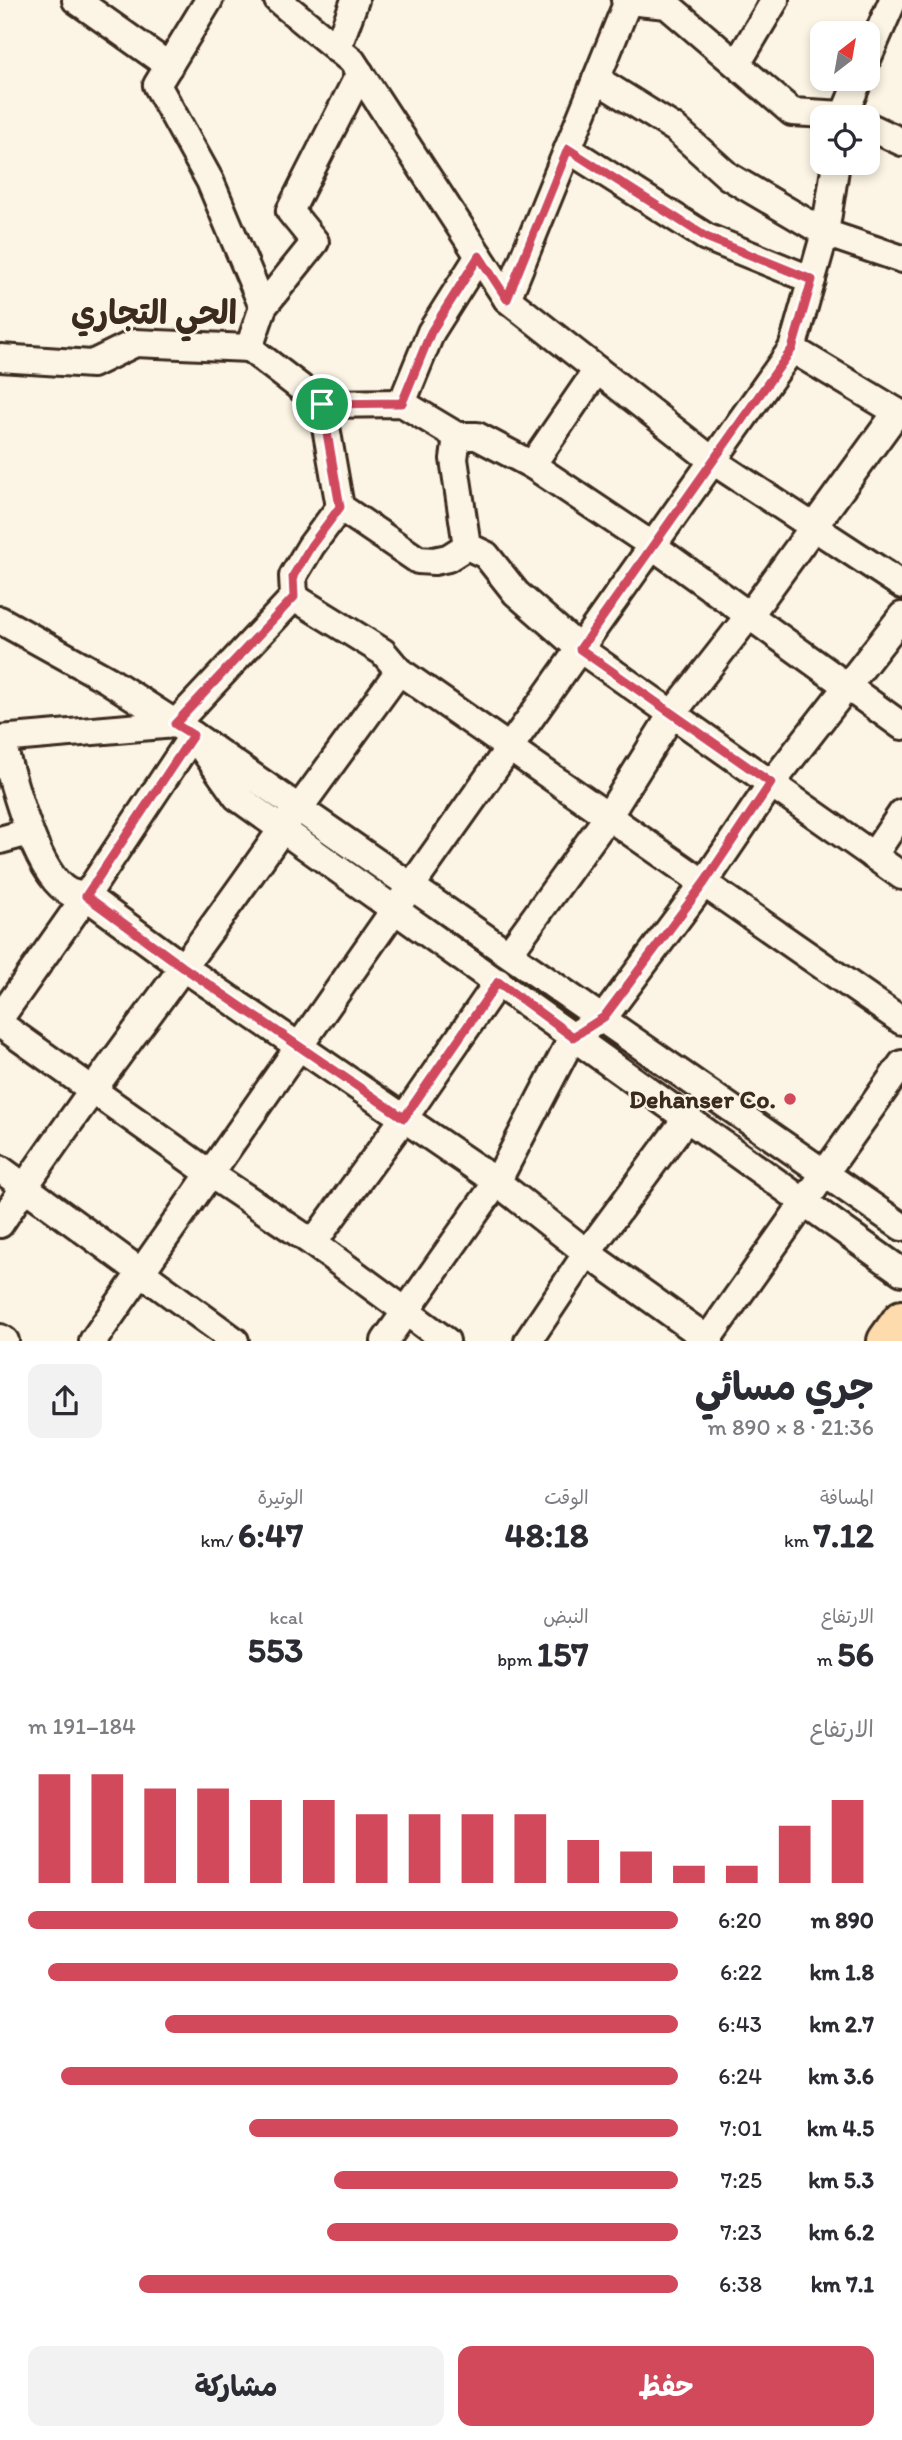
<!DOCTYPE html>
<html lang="ar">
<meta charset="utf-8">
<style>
:root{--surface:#fff;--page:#f2f2f3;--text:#2b2b33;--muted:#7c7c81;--accent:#d1495b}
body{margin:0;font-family:Itim,"Playpen Sans Arabic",sans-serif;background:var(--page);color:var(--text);direction:rtl;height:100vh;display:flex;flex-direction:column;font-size:26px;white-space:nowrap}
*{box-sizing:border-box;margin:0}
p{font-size:23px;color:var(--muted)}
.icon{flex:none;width:38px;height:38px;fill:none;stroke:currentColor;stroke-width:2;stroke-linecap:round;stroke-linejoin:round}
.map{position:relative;height:1341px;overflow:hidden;direction:ltr}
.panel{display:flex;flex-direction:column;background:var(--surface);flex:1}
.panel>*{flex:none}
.needle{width:46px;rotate:31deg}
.tools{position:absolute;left:810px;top:21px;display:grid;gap:14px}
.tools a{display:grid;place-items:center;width:70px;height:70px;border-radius:14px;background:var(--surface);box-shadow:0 4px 10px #0003;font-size:35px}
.pin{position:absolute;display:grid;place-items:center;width:60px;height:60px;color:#fff;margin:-30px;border:4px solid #fff;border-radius:50%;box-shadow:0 2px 7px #0007}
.round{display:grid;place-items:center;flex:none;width:74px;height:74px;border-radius:14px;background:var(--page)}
.summary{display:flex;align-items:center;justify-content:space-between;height:119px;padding:0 28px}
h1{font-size:38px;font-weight:700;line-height:52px}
.figures{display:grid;grid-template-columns:repeat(3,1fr);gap:10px;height:119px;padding:7px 28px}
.figures div{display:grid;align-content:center}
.figures b{font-size:35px;font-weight:700}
.figures small{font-size:19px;font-weight:400}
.figures p{font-size:19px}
.chart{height:196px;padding:14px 28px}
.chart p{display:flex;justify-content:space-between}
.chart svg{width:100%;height:126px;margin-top:7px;stroke:var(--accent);stroke-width:6}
.cta{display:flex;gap:14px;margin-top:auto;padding:14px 28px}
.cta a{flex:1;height:80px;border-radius:14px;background:var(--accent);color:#fff;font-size:28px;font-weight:700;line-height:80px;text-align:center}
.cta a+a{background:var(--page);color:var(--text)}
ul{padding:0 28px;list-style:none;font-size:23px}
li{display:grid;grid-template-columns:112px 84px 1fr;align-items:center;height:52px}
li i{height:18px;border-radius:9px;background:var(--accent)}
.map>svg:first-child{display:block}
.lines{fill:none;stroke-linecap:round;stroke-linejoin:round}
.minor-casing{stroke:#3b2a1e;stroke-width:32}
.trunk-casing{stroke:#3b2a1e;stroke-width:44}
.minor{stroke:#fcf5e5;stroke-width:26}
.trunk{stroke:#fedbac;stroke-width:38}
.route-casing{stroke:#fff;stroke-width:14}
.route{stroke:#d1495b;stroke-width:9}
.poi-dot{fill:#d1495b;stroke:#fcf5e5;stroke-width:2.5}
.labels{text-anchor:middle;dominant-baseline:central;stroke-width:5;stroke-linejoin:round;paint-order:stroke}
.poi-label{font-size:26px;font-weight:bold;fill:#3b2a1e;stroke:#fcf5e5;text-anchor:end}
.district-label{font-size:33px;font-weight:bold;fill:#3b2a1e;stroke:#fcf5e5}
</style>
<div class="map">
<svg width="902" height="1341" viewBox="0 0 902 1341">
<rect width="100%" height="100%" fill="#fcf5e5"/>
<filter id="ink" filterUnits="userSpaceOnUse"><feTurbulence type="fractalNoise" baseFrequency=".0143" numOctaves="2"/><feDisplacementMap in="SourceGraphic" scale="14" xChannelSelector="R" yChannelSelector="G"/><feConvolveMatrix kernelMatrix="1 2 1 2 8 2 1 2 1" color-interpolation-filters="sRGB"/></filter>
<g filter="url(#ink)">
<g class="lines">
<g class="minor-casing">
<g id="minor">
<polyline points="76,0 169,66"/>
<polyline points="209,0 157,85 210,181 263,307"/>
<polyline points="278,0 352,61 507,299 713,461 902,585"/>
<polyline points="628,1 667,5 792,112 844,115 849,117"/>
<polyline points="337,49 355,0"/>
<polyline points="868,57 893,0"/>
<polyline points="737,64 775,0"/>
<polyline points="360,73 290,211 315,242 263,307 249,348 322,404 340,507 418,560 434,561 448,558 467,546 486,555 516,593 580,649 902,876"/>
<polyline points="596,79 676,129 728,176 825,233 902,259"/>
<polyline points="843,117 859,79"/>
<polyline points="868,126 902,142"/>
<polyline points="568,149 706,237 812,280"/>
<polyline points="507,299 628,1 625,0"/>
<polyline points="792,349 825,233 836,163"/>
<polyline points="0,358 92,364 135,343 249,348"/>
<polyline points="402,403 431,332 479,256"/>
<polyline points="322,404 402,403 457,436 477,436 532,465 653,546 902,726"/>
<polyline points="457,436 454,459 467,546"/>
<polyline points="532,465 597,370"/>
<polyline points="294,597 383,652 399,671 902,1021"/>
<polyline points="0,620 108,680 193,735 86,896 0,1018"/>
<polyline points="0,739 175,724 294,597 293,576 311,546 340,507"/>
<path d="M1,739C11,774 35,875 69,892C74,894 81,895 86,896L183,967L497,1182L587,1253L710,1341"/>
<polyline points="0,840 29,832"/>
<polyline points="873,856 902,813"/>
<polyline points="509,953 609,815 672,714 751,613 897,412"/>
<polyline points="0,1024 209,1173 313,1243 446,1341"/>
<polyline points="0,1169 235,1341"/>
<path d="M0,1224C93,1081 202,949 297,807H300L399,671"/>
<polyline points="902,1227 193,735 237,797 902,1272"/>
<polyline points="313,1243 404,1118 498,982"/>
<polyline points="0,1338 5,1341"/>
<polyline points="93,1341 395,909 792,349 902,415"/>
<polyline points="385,1341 497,1182 573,1036 604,1017 704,883 771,784 902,616"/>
<polyline points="528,1341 587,1253 686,1119"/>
<polyline points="706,1341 902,1064"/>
</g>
</g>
<g class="trunk-casing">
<polyline id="trunk" points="887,1341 902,1320"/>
</g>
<use href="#minor" class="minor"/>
<use href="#trunk" class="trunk"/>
</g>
</g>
<g class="lines" filter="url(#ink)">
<g class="route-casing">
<polygon id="route" points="568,149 706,237 812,280 792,349 580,649 771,783 704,883 604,1017 573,1037 498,982 404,1118 183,967 86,896 193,735 175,724 294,597 293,576 311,546 340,507 322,404 402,403 431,332 479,256 507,299"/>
</g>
<use href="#route" class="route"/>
</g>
<circle class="poi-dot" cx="790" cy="1099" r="7"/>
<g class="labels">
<g class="poi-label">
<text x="776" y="1099">Dehanser Co.</text>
</g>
<g class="district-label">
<text x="154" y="312">الحي التجاري</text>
</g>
</g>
</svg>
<div class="tools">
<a><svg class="needle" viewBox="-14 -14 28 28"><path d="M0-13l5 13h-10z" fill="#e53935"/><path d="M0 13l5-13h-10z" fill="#7c7c81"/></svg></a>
<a><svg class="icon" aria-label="locate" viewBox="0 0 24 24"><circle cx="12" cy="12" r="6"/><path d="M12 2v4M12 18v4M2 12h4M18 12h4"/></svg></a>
</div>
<div class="pin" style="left:322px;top:404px;background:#1e9e55"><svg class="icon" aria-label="arrive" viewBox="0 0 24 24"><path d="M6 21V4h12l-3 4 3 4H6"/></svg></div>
</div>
<section class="panel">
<div class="summary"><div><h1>جري مسائي</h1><p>21:36 · 8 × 890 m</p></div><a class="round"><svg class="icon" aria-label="share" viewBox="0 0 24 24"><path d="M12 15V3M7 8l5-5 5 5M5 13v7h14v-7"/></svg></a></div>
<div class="figures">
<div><p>المسافة</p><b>7.12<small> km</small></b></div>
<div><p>الوقت</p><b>48:18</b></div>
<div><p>الوتيرة</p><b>6:47<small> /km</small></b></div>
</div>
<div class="figures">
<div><p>الارتفاع</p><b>56<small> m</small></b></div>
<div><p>النبض</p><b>157<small> bpm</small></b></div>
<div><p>kcal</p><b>553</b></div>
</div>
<div class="chart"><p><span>الارتفاع</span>184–191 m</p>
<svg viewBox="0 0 160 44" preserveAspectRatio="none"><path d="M5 44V6M15 44V6M25 44V11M35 44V11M45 44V15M55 44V15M65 44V20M75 44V20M85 44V20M95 44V20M105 44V29M115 44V33M125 44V38M135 44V38M145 44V24M155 44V15"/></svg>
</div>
<ul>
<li><b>890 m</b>6:20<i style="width:100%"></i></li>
<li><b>1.8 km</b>6:22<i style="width:97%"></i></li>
<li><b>2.7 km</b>6:43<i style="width:79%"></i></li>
<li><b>3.6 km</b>6:24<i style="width:95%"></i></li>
<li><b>4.5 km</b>7:01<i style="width:66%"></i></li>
<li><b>5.3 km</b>7:25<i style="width:53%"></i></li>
<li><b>6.2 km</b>7:23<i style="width:54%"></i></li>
<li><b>7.1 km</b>6:38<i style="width:83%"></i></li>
</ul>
<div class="cta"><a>حفظ</a><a>مشاركة</a></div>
</section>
